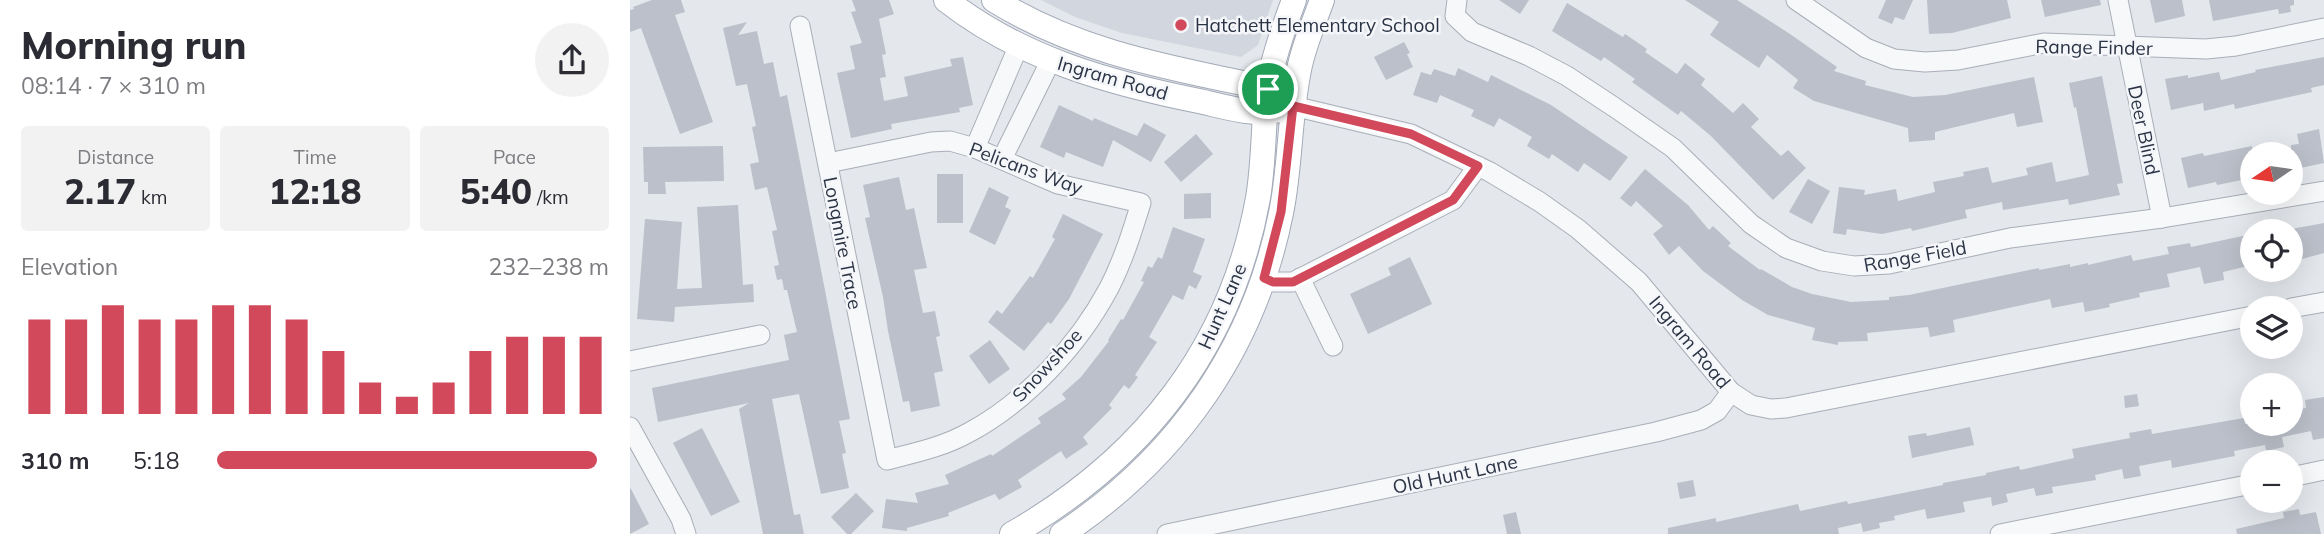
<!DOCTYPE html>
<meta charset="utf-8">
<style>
:root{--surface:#fff;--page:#f2f2f3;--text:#2b2b33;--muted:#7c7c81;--accent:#d1495b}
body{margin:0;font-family:Mulish,sans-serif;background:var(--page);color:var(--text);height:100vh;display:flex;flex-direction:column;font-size:26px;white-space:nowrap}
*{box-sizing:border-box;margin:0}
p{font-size:23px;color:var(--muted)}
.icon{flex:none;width:38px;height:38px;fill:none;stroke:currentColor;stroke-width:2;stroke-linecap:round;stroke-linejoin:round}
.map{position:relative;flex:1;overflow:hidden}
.sheet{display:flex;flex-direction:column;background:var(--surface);width:630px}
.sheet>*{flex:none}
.needle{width:46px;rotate:257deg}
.tools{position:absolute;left:1610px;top:142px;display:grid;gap:14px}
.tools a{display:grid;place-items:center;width:63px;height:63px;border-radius:50%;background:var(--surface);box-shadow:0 7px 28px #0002;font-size:35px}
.pin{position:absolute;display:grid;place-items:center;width:60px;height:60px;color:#fff;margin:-30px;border:4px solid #fff;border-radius:50%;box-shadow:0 2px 7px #0007}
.round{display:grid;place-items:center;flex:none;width:74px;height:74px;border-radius:37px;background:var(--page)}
.summary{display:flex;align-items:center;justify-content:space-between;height:119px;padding:0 21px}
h1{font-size:38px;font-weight:800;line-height:52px}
.figures{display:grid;grid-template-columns:repeat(3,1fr);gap:10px;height:119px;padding:7px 21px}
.figures div{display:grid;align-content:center;border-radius:7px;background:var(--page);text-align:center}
.figures b{font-size:35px;font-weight:800}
.figures small{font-size:19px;font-weight:400}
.figures p{font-size:19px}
.chart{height:196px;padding:14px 21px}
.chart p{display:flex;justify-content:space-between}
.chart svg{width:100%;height:126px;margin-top:7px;stroke:var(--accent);stroke-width:6}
ul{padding:0 21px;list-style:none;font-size:23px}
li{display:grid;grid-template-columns:112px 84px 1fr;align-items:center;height:52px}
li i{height:18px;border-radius:9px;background:var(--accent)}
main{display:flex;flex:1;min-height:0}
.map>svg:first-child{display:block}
.built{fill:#d2d6de}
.building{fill:#bbc0ca}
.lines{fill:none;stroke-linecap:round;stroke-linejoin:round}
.minor-casing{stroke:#a9aeb7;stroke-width:21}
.major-casing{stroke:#a3abb8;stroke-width:26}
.minor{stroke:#f7f8fa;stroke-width:19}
.major{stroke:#fff;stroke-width:24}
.route-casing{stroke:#fff;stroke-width:14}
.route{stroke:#d1495b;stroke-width:9}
.poi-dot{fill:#d1495b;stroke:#f4f6f9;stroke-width:2.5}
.labels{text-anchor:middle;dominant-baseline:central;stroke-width:5;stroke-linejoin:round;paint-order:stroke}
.poi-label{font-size:19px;fill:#2b3445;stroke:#f4f6f9;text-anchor:start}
.street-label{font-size:19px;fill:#2b3445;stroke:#f4f6f9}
</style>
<main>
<section class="sheet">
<div class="summary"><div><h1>Morning run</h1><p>08:14 · 7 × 310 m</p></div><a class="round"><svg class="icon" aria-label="share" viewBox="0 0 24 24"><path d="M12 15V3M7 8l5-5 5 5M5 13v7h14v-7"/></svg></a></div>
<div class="figures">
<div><p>Distance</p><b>2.17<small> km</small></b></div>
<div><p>Time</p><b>12:18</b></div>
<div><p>Pace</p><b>5:40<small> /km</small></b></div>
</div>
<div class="chart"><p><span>Elevation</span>232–238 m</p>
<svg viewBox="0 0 160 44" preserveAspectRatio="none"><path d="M5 44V11M15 44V11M25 44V6M35 44V11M45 44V11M55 44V6M65 44V6M75 44V11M85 44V22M95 44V33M105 44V38M115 44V33M125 44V22M135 44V17M145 44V17M155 44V17"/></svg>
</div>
<ul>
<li><b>310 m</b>5:18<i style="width:97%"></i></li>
</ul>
</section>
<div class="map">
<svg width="1694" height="534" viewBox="0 0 1694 534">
<rect width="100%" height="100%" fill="#e4e7ec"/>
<polygon class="built" points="411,0 643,0 628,45 611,57 492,33 445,17"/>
<g class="building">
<polygon points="22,0 51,0 55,12 45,15 83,122 50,134 11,28 0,32 0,10 4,9 3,7"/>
<polygon points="222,0 259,0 264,14 249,19 256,54 252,55 256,77 250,78 254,101 278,96 274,77 322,66 320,59 333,57 343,105 329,108 330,112 261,124 262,129 221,138 207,73 225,69 220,46 232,43 221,12 226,11"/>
<polygon points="869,0 899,0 890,14"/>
<polygon points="1055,0 1107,0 1160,34 1207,67 1204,71 1236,81 1235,85 1283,97 1315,95 1404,77 1413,122 1387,127 1384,113 1305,132 1305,140 1279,142 1278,128 1184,101 1163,88 1168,80 1137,55 1129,68 1080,35 1089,22"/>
<polygon points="1256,0 1283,0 1274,20 1265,17 1262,24 1248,18"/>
<polygon points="1297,0 1377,0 1381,18 1322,33 1299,34"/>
<polygon points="1411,0 1470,0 1471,5 1415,17"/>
<polygon points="1520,0 1552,0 1555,16 1525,23"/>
<polygon points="1579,0 1664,0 1664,5 1660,6 1661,12 1649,14 1648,9 1583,21"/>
<polygon points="937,3 993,37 995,34 1017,49 1015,52 1047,74 1055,63 1075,79 1071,85 1103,113 1113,103 1129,119 1121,127 1151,156 1158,150 1176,168 1143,200 1081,136 1051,111 1048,115 1002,82 1005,79 974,57 971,61 922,31"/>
<polygon points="117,22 108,35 127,31 134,64 143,62 150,97 157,95 220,419 209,421 216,453 212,454 219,488 191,494 169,394 142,399 164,515 170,514 174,534 133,534 109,409 119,403 28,422 22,388 159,360 154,335 167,332 157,290 154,290 152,279 147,280 144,266 149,265 142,231 147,230 137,187 125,190 120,164 129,162 122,127 126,126 117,84 106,86 93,28"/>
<polygon points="774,42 780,53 777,54 783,67 756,80 744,57"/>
<polygon points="1694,57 1694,85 1681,88 1682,92 1605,109 1604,104 1574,111 1573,103 1541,110 1535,79 1558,75 1558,78 1589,72 1591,80 1626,72 1625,70"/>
<polygon points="828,68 858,82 861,75 921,105 998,157 980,181 954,163 948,172 922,154 919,159 897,146 902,137 869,118 864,127 841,116 844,110 810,95 807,103 783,95 791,72 801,75 804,69 825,76"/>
<polygon points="1472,76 1493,183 1487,184 1490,195 1439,205 1438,199 1373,210 1372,202 1335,210 1337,218 1282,231 1281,228 1252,234 1217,229 1216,235 1203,233 1209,187 1235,190 1234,195 1266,189 1268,201 1305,192 1303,182 1334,176 1333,172 1358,167 1362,183 1398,175 1396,168 1422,162 1426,182 1459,175 1446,107 1444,108 1439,83"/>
<polygon points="429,105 463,121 464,118 507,136 514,123 536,135 521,162 483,140 473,167 436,152 434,158 410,147"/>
<polygon points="1689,129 1694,163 1661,170 1661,145 1669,144 1667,134"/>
<polygon points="566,134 583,154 551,182 534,162"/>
<polygon points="93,146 94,181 35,182 36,194 18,194 18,182 14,182 13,147"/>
<polygon points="1622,146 1622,178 1587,185 1586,182 1558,188 1551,158 1573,153 1574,156"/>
<polygon points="1015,169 1058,205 1079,230 1083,226 1101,243 1098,246 1130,270 1131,269 1162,287 1182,294 1221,302 1259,300 1259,297 1279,295 1409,268 1409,270 1440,264 1440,267 1458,263 1458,265 1501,255 1503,261 1539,254 1537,247 1560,243 1561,247 1622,234 1622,265 1593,272 1594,280 1574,284 1570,267 1537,274 1540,287 1509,293 1510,297 1479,304 1480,307 1455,312 1453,302 1422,308 1420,299 1323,320 1325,332 1300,337 1298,327 1237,333 1238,341 1208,342 1208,345 1182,340 1185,328 1138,315 1112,300 1073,271 1049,246 1039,255 1023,234 1033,226 1006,201 1001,207 990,198"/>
<rect x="307" y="174" width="26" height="49"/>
<polygon points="269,177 276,210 284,208 297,268 284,270 293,313 305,311 310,336 306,337 313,371 304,373 310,406 281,412 279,401 273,402 258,331 253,297 235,218 240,217 233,185"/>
<polygon points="1178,179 1200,191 1182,224 1159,212"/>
<polygon points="359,187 379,197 375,207 381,210 365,245 339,232"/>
<polygon points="581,193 581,218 554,219 554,194"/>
<polygon points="108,205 113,285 123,284 124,302 45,307 44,322 7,319 15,219 52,222 47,289 72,288 67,207"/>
<polygon points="433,214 473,234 439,299 421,324 418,322 394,351 358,322 367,310 372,314 400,276 403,278 425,239 422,237"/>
<polygon points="1694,223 1694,253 1661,262 1661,229"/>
<polygon points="543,227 575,239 563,272 572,276 566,289 559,285 553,300 543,295 519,337 527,342 505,375 508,377 499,389 494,385 479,405 482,408 453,437 458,444 436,459 431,451 388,480 392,487 369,500 365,494 318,513 319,516 277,528 277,531 252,528 256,499 288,503 285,493 319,484 315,475 361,454 362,456 411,423 408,418 436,399 432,394 451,377 479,341 478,340 491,319 493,320 514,282 511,281 518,266 522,268 528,257 532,259"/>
<polygon points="780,257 802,304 738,334 720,294 761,275 758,268"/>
<polygon points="360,340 380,369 359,384 339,356"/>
<polygon points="1507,394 1509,406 1495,408 1494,396"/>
<polygon points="1694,397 1694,438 1683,440 1681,431 1652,437 1654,447 1636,451 1635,445 1604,451 1605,456 1542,468 1541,460 1509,466 1511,476 1494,479 1492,469 1465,475 1466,480 1422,487 1423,493 1406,496 1404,488 1376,494 1378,502 1362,506 1361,497 1333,502 1335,512 1297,519 1295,509 1264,516 1265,520 1249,523 1250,528 1233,532 1231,523 1208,528 1209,534 1038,534 1038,528 1086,518 1086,522 1168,504 1170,511 1217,501 1218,504 1313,485 1313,483 1356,475 1356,473 1389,466 1390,470 1444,458 1442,449 1500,438 1499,433 1521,429 1522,434 1614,418 1615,424 1661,424 1661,411 1676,408 1675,400"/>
<polygon points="1340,427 1344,445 1282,458 1278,436 1296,433 1297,436"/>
<polygon points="72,428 110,502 81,516 43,443"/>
<polygon points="1063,480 1066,496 1050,499 1047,483"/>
<polygon points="0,487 19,524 0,534"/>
<polygon points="226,493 244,511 221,534 217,534 201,517"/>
<polygon points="1669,509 1670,515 1686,512 1691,534 1607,534 1606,529 1654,518 1653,512"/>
<polygon points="886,512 891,534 877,534 873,515"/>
</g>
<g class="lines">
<g class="minor-casing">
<g id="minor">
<polyline points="827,0 825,16 842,32 899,56 937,76 984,107 1043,148 1121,224 1156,248 1192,261 1224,266 1259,264 1380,238 1532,218 1694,191"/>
<polyline points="1166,0 1236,48 1264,59 1295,62 1328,60 1414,43 1576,49 1606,46 1694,28"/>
<polyline points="1488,0 1532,218"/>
<path d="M170,26L257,460C284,453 313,447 338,433C396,402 448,346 479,288C493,261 502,232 511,203L428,184L345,148L320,141L301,142L198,163"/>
<polyline points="663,106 781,134 860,172 910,202 948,229 1009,282 1101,392 1121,405 1141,409 1156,408 1622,316"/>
<polyline points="345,148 389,45"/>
<polyline points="372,159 421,60"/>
<polyline points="634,278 643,282 663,282 823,200 848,166"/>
<polyline points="670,278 703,346"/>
<polyline points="1661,308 1694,302"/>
<polyline points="0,361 130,335"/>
<polyline points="0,427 51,519 56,534"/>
<polyline points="1661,477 1694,470"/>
<polyline points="537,534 1026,432 1071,420 1087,411 1101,392"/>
<polyline points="1370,534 1622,484"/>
</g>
</g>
<g class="major-casing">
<g id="major">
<path d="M316,0C390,58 479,83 569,101C596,107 623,116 649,110"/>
<path d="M364,0C445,50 530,66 622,85L638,89L651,98"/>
<path d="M382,534C513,459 601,348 628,198C634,163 633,127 637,92C642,61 653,29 664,0"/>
<path d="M432,534C547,458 624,349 651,213C661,165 659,114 670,65C675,43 684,22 692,0"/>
</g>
</g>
<use href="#minor" class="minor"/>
<use href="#major" class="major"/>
</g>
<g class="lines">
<g class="route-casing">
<polyline id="route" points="638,89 663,106 781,134 848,166 823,200 663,282 643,282 634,278 651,212 663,106 635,113 638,89"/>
</g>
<use href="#route" class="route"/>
</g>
<circle class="poi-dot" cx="551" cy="25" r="7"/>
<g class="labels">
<g class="poi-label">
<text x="565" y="25">Hatchett Elementary School</text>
</g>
<g class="street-label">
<text transform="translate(1464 47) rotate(1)">Range Finder</text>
<text transform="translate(483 78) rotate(16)">Ingram Road</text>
<text transform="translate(1514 130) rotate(78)">Deer Blind</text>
<text transform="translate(396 168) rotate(20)">Pelicans Way</text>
<text transform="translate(213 243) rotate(79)">Longmire Trace</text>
<text transform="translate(1285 256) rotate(-10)">Range Field</text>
<text transform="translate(592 306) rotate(-66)">Hunt Lane</text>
<text transform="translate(1060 342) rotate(50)">Ingram Road</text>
<text transform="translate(417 365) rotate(-47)">Snowshoe</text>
<text transform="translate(825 474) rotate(-12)">Old Hunt Lane</text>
</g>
</g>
</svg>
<div class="tools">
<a><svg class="needle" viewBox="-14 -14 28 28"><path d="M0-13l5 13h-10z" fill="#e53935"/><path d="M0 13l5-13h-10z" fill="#7c7c81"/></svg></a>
<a><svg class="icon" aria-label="locate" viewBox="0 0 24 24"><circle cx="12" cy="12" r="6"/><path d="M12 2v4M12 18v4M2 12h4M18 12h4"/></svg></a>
<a><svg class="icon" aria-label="layers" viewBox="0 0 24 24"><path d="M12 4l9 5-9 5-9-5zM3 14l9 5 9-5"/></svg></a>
<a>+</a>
<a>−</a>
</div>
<div class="pin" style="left:638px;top:89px;background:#1e9e55"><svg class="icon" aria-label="arrive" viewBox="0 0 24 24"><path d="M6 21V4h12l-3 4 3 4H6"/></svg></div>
</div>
</main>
